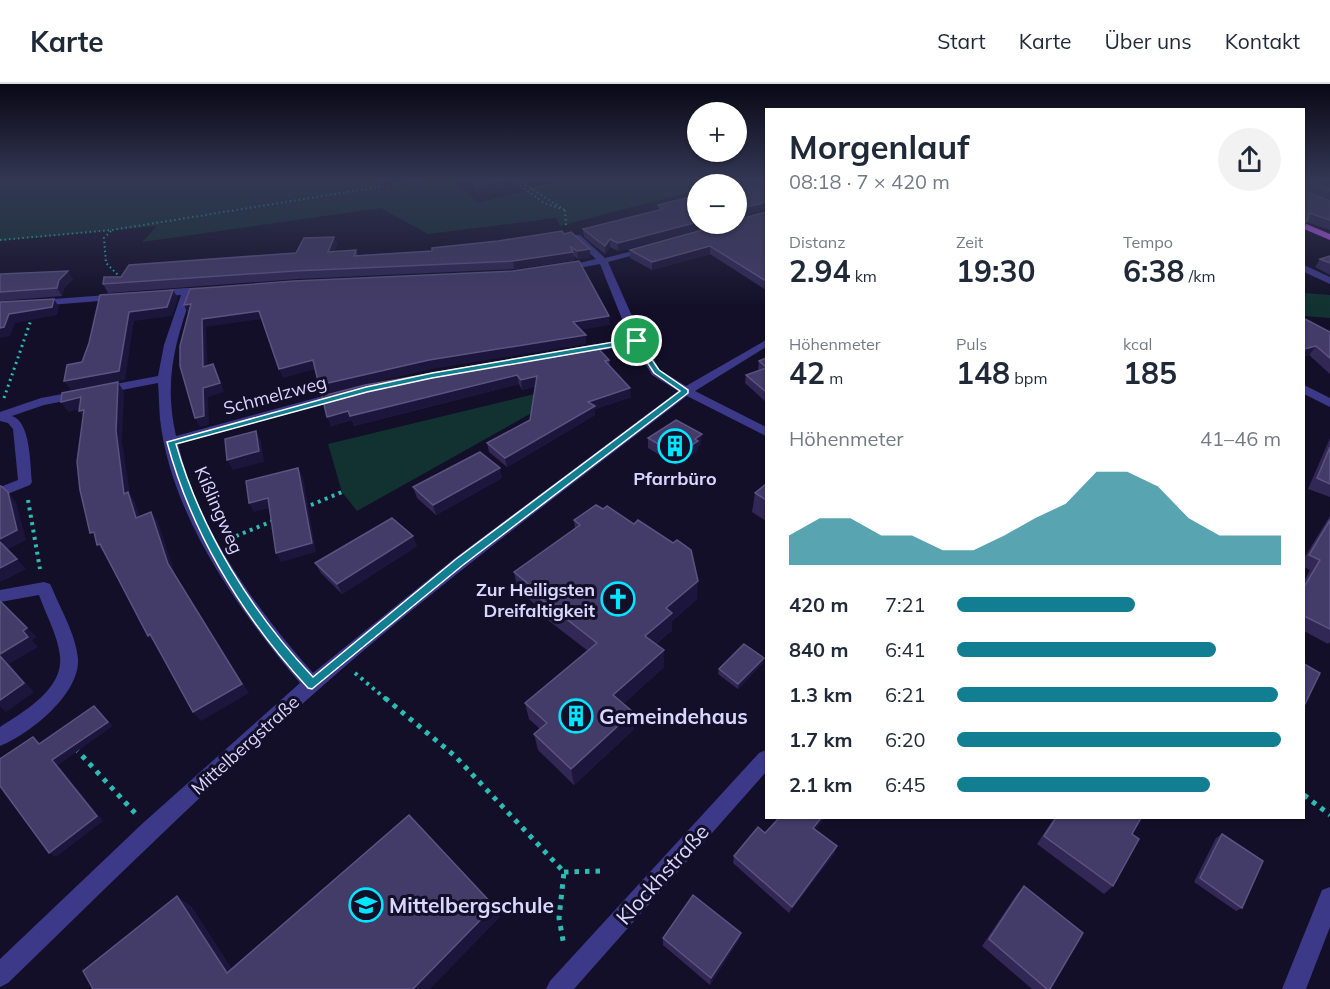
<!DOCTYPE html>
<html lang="de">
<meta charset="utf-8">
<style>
:root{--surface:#fff;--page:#f2f2f3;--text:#1f2937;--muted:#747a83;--line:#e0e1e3;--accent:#127e91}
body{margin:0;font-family:Mulish,sans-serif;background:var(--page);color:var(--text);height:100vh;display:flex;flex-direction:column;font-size:22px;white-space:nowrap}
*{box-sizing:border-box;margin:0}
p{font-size:20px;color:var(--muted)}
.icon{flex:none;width:33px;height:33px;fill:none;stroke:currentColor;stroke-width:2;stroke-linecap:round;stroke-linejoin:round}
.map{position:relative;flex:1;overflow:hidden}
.sheet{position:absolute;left:765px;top:24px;width:540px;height:711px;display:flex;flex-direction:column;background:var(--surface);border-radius:0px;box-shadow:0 2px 4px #0004}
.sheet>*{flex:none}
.tools{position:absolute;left:687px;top:18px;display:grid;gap:12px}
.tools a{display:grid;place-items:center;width:60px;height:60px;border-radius:50%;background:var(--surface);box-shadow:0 2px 4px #0004;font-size:30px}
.pin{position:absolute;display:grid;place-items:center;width:51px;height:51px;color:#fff;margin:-26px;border:3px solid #fff;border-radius:50%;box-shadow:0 2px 6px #0007}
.round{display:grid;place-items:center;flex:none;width:63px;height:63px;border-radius:32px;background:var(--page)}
.head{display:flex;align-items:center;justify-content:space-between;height:102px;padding:0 24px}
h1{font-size:33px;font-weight:700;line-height:45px}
.metrics{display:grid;grid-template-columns:repeat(3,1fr);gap:9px;height:102px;padding:6px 24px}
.metrics div{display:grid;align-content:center}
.metrics b{font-size:30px;font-weight:700}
.metrics small{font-size:16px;font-weight:400}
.metrics p{font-size:16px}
.chart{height:168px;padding:12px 24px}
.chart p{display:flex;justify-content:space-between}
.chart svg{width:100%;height:108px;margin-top:6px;fill:var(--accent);opacity:.7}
ul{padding:0 24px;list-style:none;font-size:20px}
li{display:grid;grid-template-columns:96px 72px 1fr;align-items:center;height:45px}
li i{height:15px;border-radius:8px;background:var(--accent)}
header{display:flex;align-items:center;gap:36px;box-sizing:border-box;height:84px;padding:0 30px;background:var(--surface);border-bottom:2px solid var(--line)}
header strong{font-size:28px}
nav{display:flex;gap:33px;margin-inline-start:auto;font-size:21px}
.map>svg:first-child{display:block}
.green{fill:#123231}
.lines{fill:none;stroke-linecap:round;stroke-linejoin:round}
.path-far3{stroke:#2dbcb3;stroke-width:2;stroke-dasharray:1.5 3;stroke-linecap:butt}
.path-far2{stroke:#2dbcb3;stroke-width:3;stroke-dasharray:2 4;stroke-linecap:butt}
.path-far1{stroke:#2dbcb3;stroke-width:4;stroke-dasharray:3 4.5;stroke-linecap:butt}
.path{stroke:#2dbcb3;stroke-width:5;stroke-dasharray:4.5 6;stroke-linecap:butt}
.minor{fill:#3c3988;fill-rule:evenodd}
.major{fill:#c35dff;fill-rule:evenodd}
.wall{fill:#312856}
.shaded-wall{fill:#1d163c}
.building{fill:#433b68;stroke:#5b5380;stroke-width:1.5}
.route{fill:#127e91;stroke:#fff;stroke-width:1.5;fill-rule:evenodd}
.labels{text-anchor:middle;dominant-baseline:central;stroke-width:6;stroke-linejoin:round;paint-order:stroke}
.street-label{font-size:18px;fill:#dbd6ff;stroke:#130f28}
.poi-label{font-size:18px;font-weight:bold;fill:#dbd6ff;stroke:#130f28}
.near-poi-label{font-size:21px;font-weight:bold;fill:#dbd6ff;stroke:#130f28;text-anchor:start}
.near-street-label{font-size:21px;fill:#dbd6ff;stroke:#130f28}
</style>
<header>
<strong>Karte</strong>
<nav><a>Start</a><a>Karte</a><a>Über uns</a><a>Kontakt</a></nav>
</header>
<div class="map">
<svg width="1330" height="905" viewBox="0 0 1330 905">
<rect width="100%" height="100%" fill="#130f28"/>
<g class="green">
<polygon points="0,96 381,96 383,105 438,96 454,96 478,119 565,96 738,96 720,100 698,100 697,106 560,142 556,134 428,150 381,124 142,158 157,142 0,157"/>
<polygon points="1304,209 1330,211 1330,234 1304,232"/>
<polygon points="555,305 562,312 357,427 342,408 328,360"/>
</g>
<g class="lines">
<g class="path-far3">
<polyline points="513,96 544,119 565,126"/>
<polyline points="518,96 563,125"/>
<polyline points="531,105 564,96"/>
<polyline points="565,126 566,142"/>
<polyline points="111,147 104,154 106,179 118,191 117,198"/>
<polyline points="0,156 112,146 422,96"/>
</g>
<polyline class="path-far2" points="4,314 31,236"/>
<g class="path-far1">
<polyline points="28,416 40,485"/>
<polyline points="304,424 342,408"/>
<polyline points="229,455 275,436"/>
<polyline points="355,589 387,616"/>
</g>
<g class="path">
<polyline points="385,614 455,672 564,788 559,834 564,862"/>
<polyline points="75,664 135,729"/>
<polyline points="1304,711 1330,731"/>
<polyline points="564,788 602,787"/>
</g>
<g class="minor">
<path d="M574,151H580L605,174L653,162V166L608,178L643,257L660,286L686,302L766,256V263L695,307L766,343V352L687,312C562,408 436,502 318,606C211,700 110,800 8,899L0,903V875L143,739L300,599C239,527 171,432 160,335C159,323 159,311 158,299L44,321L12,332C31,338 30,381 32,398L30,401L0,413V403L18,396L13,345L8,339L0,337V328L41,314L158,292L164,261L181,211L156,213L151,210C158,205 207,201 214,206L209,209L192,210C174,261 164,298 176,352L338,308H346V314L178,360C199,447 255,523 313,589L455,474L678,307L652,291L634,261L578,270L572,267L578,264L630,255L600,180L563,187L558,184L596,175L574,155Z"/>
<polygon points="1304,181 1330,193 1330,200 1304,188"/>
<polygon points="120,210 125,213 124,215 0,225 0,219"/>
<polygon points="1304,301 1330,314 1330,323 1304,310"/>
<path d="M44,498L50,500L52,504C61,526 76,551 78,575C80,610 30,650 0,662V643C23,628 64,605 60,572C58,552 46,531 39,511L0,518V506Z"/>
<polygon points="766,666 766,688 574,905 546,905 550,897 759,669"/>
<polygon points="1330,803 1330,843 1306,905 1282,905 1322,806"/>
</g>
<polygon class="major" points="1304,139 1330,150 1330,156 1304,145"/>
</g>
<g class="wall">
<polygon points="468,96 500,96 502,105 478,109"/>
<polygon points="1304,96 1330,96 1330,117 1307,108 1330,117 1330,146 1307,138 1304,144"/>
<polygon points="698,103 698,140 719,140 618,167 610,163 605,170 584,153 583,145 658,126 658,121 694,112 694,104"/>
<polygon points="766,128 766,206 710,170 652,186 630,174 630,166"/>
<polygon points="564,150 590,165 590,173 578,175 574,172 574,176 514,185 297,195 108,209 103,200 121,193 296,169 334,153 337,161 334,167 356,166 358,171 432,167"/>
<polygon points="1330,172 1330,191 1315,183 1320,175"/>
<polygon points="0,190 73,195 64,204 62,212 0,217"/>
<polygon points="1330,248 1330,290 1309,271 1304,272"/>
<polygon points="766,274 766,318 745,299 746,291 759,286 758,285 759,277"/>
<polygon points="609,276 610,282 631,313 595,325 595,331 507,383 489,368 487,359 530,336 536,302 522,306 519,300 354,342 352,336 331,342 322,312"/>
<polygon points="648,354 701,360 698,363 697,367 677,381 648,364"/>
<polygon points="1330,354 1330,413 1308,405"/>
<polygon points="502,394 436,431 417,414 413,403"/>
<polygon points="766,400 766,437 752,428 755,409"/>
<polygon points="1330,432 1330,558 1328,560 1304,547 1304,497 1310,486 1304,483 1304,474"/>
<polygon points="574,436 697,515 672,537 672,546 656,560 664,583 623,620 633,628 634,645 574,701 538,666 534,650 540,645 529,635 525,619 588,567 544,533 543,527 518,506 514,488 575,445"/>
<polygon points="417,462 342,510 321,489 315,479"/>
<polygon points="763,579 738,605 718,590 719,585"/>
<polygon points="779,734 825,734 815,745 837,762 834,770 789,829 733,779 734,772 765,749"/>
<polygon points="1054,734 1140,734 1132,750 1113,802 1104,810 1037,760"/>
<polygon points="1222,750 1242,824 1236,827 1194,798 1216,754"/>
<polygon points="1024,802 1050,905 1032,905 982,862 1017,810"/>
<polygon points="741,849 739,855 710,901 663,861 663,854"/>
</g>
<g class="shaded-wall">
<polygon points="501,97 502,105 478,109 476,101"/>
<polygon points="766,118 766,125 736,134 736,126"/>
<polygon points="698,138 698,140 719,140 618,167 618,159"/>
<polygon points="334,153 337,161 330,176 328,168"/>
<polygon points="610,155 610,163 605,170 605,162"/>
<polygon points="710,162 710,170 652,186 652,178"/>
<polygon points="590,165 590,173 578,175 577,167"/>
<polygon points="573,168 574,176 514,185 513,177"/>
<polygon points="68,187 73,195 64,204 62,212 57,204 59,196"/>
<polygon points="173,206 178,214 172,232 134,237 125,296 71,306 64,297 129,228"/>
<polygon points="54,215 59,223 57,231 15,239 10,252 0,254 0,244 9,230"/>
<polygon points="191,220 195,229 188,230 184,221"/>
<polygon points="259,227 262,235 206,243 208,291 203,283 202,235"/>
<polygon points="609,232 610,241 574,247 573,238"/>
<polygon points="586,251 586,260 432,285 323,310 319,301 429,276"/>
<polygon points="1316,262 1309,271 1304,272 1304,265"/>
<polygon points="313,276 316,285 283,294 279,285"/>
<polygon points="213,280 218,289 224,308 208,313 209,341 200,343 195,334 203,304"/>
<polygon points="517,291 519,300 354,342 352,336 331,342 327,333 348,327"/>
<polygon points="537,292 539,301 522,306 521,296"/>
<polygon points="118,298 124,308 122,357 130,410 135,418 143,443 136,434 124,410 116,347"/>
<polygon points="630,304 631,313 595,325 595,331 507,383 505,374 588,318"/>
<polygon points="81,313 87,323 68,328 61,318"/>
<polygon points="84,326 86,337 79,327"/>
<polygon points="256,347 261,357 264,378 233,386 227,376"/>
<polygon points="702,350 701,360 698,363 697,367 677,381 677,371 695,355"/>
<polygon points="298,384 303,393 316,468 281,478 276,469"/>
<polygon points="500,384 502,394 436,431 433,421"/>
<polygon points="8,408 16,418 26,456 7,466 0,458 0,455"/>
<polygon points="268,414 273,423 254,428 249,419"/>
<polygon points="151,428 158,438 175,490 249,609 201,637 193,628 168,480"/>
<polygon points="413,452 417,462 342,510 337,500"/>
<polygon points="100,460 108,470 105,471 97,461"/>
<polygon points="17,475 26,485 1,498 0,497 0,484"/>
<polygon points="698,497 697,515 672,537 672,546 645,569 645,552 666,524"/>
<polygon points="27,544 37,553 32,556 38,563 9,580 34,608 6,628 0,623 0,570 23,547"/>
<polygon points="150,550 158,560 156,561 148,552"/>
<polygon points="664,566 664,583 615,628 613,611"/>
<polygon points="764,574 763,579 738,605 738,600"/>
<polygon points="99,627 113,642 58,681 103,737 56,773 49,769 52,676"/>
<polygon points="633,628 634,645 574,701 571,685"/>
<polygon points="821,734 825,734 811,751 813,744"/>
<polygon points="837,762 834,770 789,829 792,823"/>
<polygon points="177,812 192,823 241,899 227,889"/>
<polygon points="494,822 500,833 430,905 413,905"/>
<polygon points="741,849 739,855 710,901 711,894"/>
</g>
<g class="building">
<polygon points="472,96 500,96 501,97 476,101"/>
<polygon points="723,96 766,96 766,118 736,126 736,100 706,100"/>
<polygon points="1304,96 1330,96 1330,107 1310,99 1306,101 1307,108 1330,117 1330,136 1309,129 1307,137 1304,138"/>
<polygon points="698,111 698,138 618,159 610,155 605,162 583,145 663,125 658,121"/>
<polygon points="766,128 766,197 710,162 652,178 630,166 724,140 736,140 736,136"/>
<polygon points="562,147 564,150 571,148 590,165 577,167 570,162 573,168 513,177 294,187 103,200 104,193 121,193 129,181 296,169 304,154 334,153 328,168 356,166 354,172 432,167 432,164 498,157"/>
<polygon points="1330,172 1330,179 1320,175"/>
<polygon points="579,177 609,232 573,238 586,251 429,276 319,301 313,276 279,285 259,227 202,235 203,283 213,280 220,299 203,304 204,332 195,334 180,282 180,262 191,220 184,221 190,205 294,197 513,187"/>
<polygon points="68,187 59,196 57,204 0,208 0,190"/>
<polygon points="173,206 167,223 129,228 119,287 64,297 67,281 82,278 89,259 100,211"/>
<polygon points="54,215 52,223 9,230 4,243 0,244 0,218"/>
<polygon points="1305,235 1330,248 1330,274 1316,262 1304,265 1304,235"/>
<polygon points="595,261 609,276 605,277 630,304 588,318 595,322 505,374 487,359 530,336 537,292 521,296 517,291 350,332 348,327 327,333 322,312 365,301"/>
<polygon points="766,274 766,283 759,277"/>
<polygon points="766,284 766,308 746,291"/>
<polygon points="118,298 116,347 124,410 128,408 136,434 151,428 168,480 242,600 193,628 150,550 148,552 100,460 97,461 94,448 90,449 80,406 77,378 84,326 79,327 81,313 61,318 62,309"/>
<polygon points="676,336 702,350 695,355 698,357 677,371 648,354"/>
<polygon points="256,347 259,367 227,376 225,355"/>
<polygon points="1330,363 1330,400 1317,394"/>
<polygon points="480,368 500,384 433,421 413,403"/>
<polygon points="298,384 312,459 276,469 268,414 249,419 246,397"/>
<polygon points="766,400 766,416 755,409"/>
<polygon points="0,402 1,402 8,408 17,446 0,455"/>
<polygon points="596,421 603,425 607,422 634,440 638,436 673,459 677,456 691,466 698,497 666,524 672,529 645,552 664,566 613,611 633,628 571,685 534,650 547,639 525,619 597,559 541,515 544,513 514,488 580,441 574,436"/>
<polygon points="392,434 413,452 337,500 315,479"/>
<polygon points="1330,436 1330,545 1304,532 1304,503 1320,476 1309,471"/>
<polygon points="0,458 17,475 0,484"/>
<polygon points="0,517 27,544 23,547 28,553 0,570"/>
<polygon points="744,560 764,574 738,600 719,585"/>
<polygon points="0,572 24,599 0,616"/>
<polygon points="1304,580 1320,589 1304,622"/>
<polygon points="94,622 108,638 52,676 97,732 49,769 0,702 0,675 33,653 39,660"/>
<polygon points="409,731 494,822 413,905 93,905 83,887 177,812 227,889"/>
<polygon points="779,734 821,734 813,744 837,762 792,823 734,772 758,743 765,749"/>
<polygon points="1056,734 1141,734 1132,750 1139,755 1113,802 1044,752"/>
<polygon points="1222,750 1263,777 1242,824 1200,794"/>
<polygon points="1024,802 1083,849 1050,905 1047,905 989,855"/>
<polygon points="693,811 741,849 711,894 663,854"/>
</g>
<linearGradient id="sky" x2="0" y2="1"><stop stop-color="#0a0816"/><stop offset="0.43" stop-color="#333753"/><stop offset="1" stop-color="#333753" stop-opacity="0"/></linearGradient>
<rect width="1330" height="223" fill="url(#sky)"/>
<path class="route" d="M637,254L659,286L688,306V309L463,481L312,605L308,604C244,534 192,451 167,358L366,303L432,289ZM635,259L654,289L680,307L456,475L313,593C251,527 201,447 176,360L367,308L432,294Z"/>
<defs>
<g id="building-ring" transform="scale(1.725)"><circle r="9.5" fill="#130f28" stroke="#02e5ff" stroke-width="1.5"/><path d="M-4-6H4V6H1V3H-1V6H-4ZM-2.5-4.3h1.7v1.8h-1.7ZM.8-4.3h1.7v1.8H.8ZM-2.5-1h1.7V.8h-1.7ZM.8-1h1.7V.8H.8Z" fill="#02e5ff"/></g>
<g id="church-ring" transform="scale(1.725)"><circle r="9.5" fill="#130f28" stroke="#02e5ff" stroke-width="1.5"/><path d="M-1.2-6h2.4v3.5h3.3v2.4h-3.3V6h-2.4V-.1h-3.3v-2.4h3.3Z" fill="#02e5ff"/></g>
<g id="school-ring" transform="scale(1.725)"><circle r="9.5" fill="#130f28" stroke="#02e5ff" stroke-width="1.5"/><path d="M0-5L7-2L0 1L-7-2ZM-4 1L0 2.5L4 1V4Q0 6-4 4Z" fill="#02e5ff"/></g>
</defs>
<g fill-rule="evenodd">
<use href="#building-ring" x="675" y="362"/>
<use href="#church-ring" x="618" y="515"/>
<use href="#building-ring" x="576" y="632"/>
<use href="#school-ring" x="366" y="821"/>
</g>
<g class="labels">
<g class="street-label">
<text transform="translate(275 311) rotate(-15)">Schmelzweg</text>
<text transform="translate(219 426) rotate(66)">Kißlingweg</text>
<text transform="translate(245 661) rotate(-42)">Mittelbergstraße</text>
</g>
<g class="poi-label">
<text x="675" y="394">Pfarrbüro</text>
<text x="595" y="505" text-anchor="end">Zur Heiligsten<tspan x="595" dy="21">Dreifaltigkeit</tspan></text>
</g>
<g class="near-poi-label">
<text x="599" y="632">Gemeindehaus</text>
<text x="389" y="821">Mittelbergschule</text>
</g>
<g class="near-street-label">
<text transform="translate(662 790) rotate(-48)">Klockhstraße</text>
</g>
</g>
</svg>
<div class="tools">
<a>+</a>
<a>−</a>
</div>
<div class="pin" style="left:637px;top:257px;background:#1e9e55"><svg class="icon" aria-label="arrive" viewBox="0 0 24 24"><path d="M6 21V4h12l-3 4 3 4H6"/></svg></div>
<section class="sheet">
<div class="head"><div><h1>Morgenlauf</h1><p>08:18 · 7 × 420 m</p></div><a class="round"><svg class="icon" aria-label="share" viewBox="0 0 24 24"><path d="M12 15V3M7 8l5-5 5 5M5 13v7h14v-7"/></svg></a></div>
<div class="metrics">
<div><p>Distanz</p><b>2.94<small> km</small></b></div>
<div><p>Zeit</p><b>19:30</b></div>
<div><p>Tempo</p><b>6:38<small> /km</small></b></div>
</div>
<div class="metrics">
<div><p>Höhenmeter</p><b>42<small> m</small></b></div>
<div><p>Puls</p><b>148<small> bpm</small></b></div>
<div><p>kcal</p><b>185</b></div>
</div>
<div class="chart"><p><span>Höhenmeter</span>41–46 m</p>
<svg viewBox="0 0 160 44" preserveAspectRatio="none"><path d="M0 44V32L10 25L20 25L30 32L40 32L50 38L60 38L70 32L80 25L90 19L100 6L110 6L120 12L130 25L140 32L150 32L160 32V44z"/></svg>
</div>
<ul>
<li><b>420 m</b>7:21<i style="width:55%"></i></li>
<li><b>840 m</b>6:41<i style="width:80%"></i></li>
<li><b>1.3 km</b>6:21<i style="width:99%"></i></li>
<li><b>1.7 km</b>6:20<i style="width:100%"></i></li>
<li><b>2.1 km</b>6:45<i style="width:78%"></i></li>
</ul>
</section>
</div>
